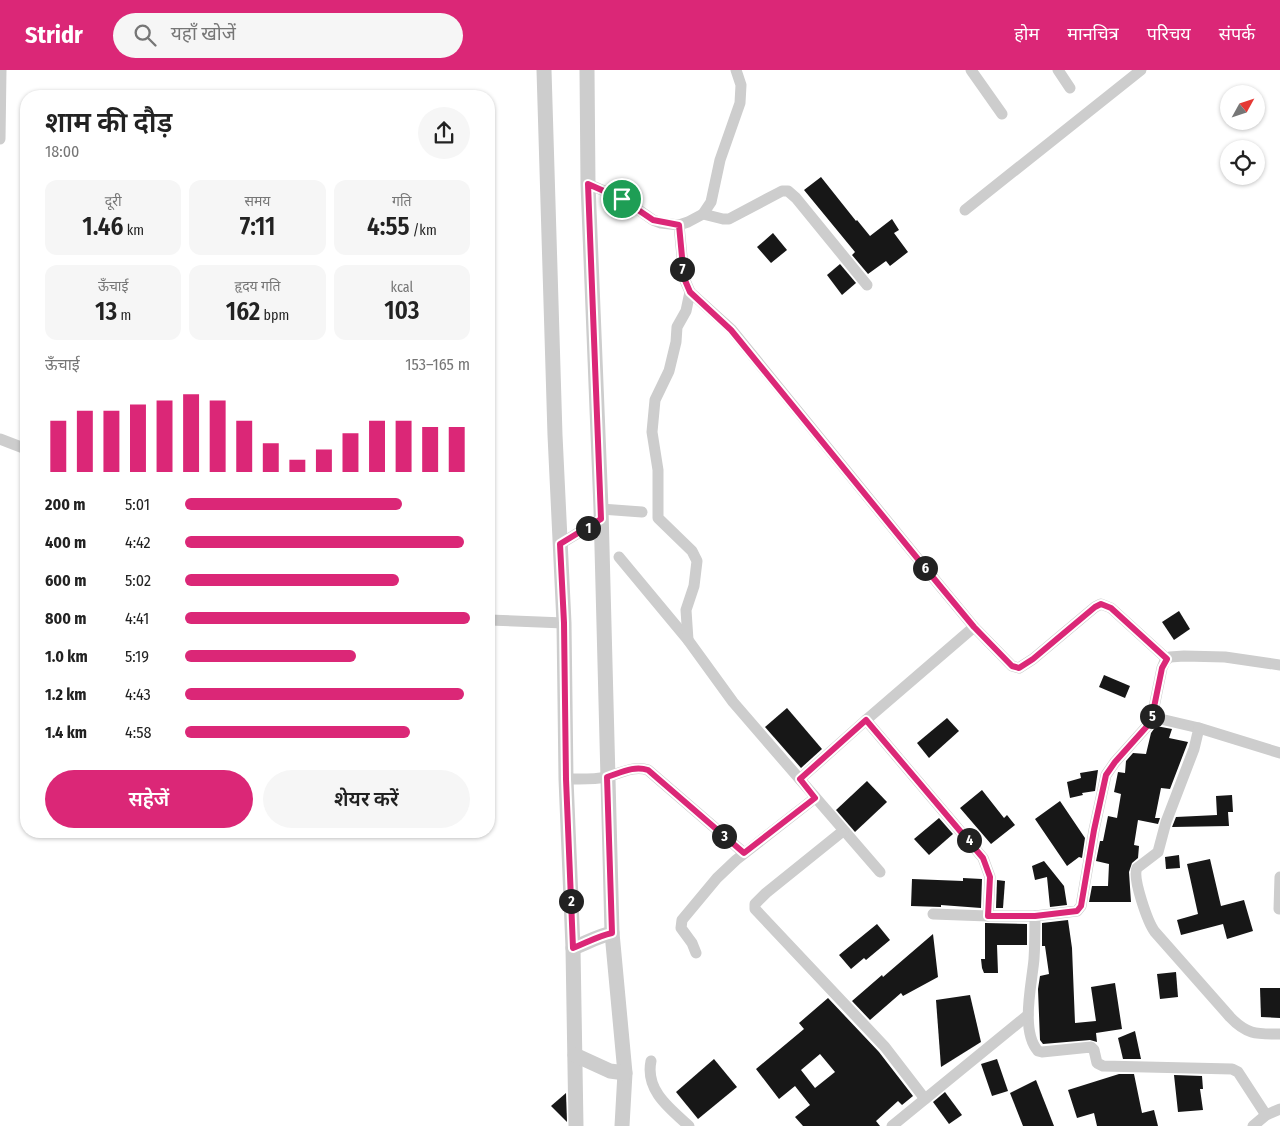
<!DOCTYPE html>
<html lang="hi">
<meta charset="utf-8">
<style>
:root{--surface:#fff;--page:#f6f6f6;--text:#222;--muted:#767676;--accent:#db2777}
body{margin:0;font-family:"Fira Sans Condensed","Noto Sans Devanagari",sans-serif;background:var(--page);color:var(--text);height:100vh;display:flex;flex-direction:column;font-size:19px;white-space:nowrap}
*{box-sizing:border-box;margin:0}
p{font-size:16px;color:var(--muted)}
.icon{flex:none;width:28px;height:28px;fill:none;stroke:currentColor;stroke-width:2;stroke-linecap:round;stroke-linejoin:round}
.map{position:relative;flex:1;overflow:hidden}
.details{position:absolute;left:20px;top:20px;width:475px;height:748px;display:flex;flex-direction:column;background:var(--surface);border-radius:20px;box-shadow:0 1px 4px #0004}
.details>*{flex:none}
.needle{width:32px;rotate:50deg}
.buttons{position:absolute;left:1220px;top:15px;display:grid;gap:10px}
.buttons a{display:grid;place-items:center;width:45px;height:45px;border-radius:50%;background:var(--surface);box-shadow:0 1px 4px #0004;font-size:25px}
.pin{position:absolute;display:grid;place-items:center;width:42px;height:42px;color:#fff;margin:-21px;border:2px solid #fff;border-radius:50%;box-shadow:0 1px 5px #0007}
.km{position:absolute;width:25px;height:25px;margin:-12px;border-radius:50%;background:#222;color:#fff;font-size:14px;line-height:25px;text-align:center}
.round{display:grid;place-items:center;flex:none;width:52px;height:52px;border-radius:26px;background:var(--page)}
.headline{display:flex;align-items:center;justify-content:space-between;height:85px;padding:0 25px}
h1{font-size:28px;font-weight:600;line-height:38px}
.metrics{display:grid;grid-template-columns:repeat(3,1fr);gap:8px;height:85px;padding:5px 25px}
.metrics div{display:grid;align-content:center;border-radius:12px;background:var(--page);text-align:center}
.metrics b{font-size:25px;font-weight:600}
.metrics small{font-size:14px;font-weight:400}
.metrics p{font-size:14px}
.chart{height:140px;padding:10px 25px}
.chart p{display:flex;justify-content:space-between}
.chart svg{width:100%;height:90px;margin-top:5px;stroke:var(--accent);stroke-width:6}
.action{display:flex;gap:10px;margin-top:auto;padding:10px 25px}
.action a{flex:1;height:58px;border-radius:30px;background:var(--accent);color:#fff;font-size:20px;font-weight:600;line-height:58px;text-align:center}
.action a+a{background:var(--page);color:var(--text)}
ul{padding:0 25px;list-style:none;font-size:16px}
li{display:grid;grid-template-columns:80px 60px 1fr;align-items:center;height:38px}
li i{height:12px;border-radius:6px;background:var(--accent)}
header{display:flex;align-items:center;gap:30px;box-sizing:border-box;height:70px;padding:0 25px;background:var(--accent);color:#fff}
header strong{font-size:24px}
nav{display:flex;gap:28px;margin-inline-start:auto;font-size:18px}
.search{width:350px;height:45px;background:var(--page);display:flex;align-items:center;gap:12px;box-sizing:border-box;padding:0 18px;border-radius:28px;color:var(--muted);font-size:19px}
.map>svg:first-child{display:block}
.building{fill:#171717;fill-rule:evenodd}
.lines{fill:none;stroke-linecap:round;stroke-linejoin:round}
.minor{stroke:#cdcdcd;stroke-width:11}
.tertiary{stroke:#cdcdcd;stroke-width:15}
.route-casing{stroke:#fff;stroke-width:10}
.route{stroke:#db2777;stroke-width:6}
</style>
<header>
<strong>Stridr</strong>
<div class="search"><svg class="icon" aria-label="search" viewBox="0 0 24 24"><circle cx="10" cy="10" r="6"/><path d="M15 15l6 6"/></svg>यहाँ खोजें</div>
<nav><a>होम</a><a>मानचित्र</a><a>परिचय</a><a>संपर्क</a></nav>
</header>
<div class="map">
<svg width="1280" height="1056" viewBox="0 0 1280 1056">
<rect width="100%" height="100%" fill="#fff"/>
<g class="building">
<polygon points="821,107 856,151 857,150 870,166 892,149 899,160 894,163 908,182 890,196 886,191 868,204 852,185 855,182 804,120"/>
<polygon points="773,163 787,180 771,193 757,177"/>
<polygon points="840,194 856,213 842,225 827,205"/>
<polygon points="1179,541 1190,559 1174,570 1162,552"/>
<polygon points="1104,605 1130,616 1125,628 1099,617"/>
<polygon points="787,638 822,679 801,698 765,657"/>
<polygon points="947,648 959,661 929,688 917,673"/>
<polygon points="1156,656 1172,659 1169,668 1188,672 1170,719 1161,718 1155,748 1160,748 1158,754 1138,750 1134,775 1139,776 1138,788 1132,793 1129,802 1131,832 1089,832 1092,816 1108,816 1109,794 1096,791 1100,771 1103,771 1108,746 1117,748 1121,724 1114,722 1118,702 1125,703 1126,691 1133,683 1146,684 1151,663"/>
<polygon points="1098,700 1095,721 1082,723 1083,725 1070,728 1067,712 1081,708 1080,703"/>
<polygon points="867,711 887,732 855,762 836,740"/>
<polygon points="982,720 1004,748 1007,745 1015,755 991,774 960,738"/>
<polygon points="1232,725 1233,742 1228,742 1229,756 1172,757 1176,747 1217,745 1216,726"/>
<polygon points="1060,731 1085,768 1082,788 1079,787 1067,796 1035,749"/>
<polygon points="939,748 953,764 929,785 914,769"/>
<polygon points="1179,785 1180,798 1166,799 1165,787"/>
<polygon points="1210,789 1221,836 1244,830 1253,861 1227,869 1223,854 1181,865 1177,850 1198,844 1187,794"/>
<polygon points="1044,791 1064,816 1067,835 1050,837 1047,807 1035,810 1032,796"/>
<polygon points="963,808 982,809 981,838 941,835 941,837 911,836 912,809 963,811"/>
<polygon points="997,810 1005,811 1003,838 996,838"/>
<polygon points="1068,850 1072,878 1075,953 1096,951 1091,917 1115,913 1122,959 1096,963 1097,972 1090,970 1043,974 1040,970 1038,919 1040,906 1049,904 1045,876 1042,876 1042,853"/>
<polygon points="985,853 1027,854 1027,875 997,875 998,903 984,903 982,898 981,889 985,889"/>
<polygon points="877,854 890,870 866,890 864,888 851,899 839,885"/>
<polygon points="933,864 938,907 903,926 901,923 870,950 852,931 882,905 883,907"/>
<polygon points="1176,902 1178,927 1160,929 1157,904"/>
<polygon points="1260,918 1280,918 1280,948 1261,947"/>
<polygon points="970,925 981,972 941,997 936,930"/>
<path d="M828,928L879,982L913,1026L902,1035L898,1031L876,1051L880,1056H803L795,1047L810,1035L795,1016L779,1029L756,999L804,959L799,953ZM820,984L835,1002L815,1018L801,1000Z"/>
<polygon points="1135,961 1141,989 1123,989 1118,968"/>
<polygon points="714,989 737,1017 698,1049 676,1022"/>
<polygon points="997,989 1008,1021 992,1026 981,994"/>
<polygon points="1119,1004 1134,1004 1142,1043 1154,1040 1158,1056 1097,1056 1094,1043 1077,1048 1068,1020"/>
<polygon points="1174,1005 1202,1006 1203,1019 1200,1019 1203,1040 1178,1042"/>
<polygon points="1036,1010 1054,1056 1023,1056 1010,1023"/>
<polygon points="945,1022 962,1045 949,1054 933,1032"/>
<polygon points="566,1023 567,1052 551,1036"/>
</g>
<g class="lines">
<g class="minor">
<polyline points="971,0 1002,44"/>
<polyline points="1058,0 1070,18"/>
<polyline points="0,69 1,0"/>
<polyline points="588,114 623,129 653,150 661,153 679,155 688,152 703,144 711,132 720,90 740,33 741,15 736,0"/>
<polyline points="965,140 1141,0"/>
<polyline points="703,144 723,149 729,149 782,121 788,121 796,128 867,215"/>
<polyline points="679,155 684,208 690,222 731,259 940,516 974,557 1012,596 1019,598 1033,589 1095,537 1101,534 1111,538 1167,589"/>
<polyline points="0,369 26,379"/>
<polyline points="601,439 642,442"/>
<polyline points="560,474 601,449"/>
<polyline points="619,487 688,570 733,632 880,802"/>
<polyline points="489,550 564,553"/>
<polyline points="688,570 686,540 694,516 697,491 692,481 658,448 658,400 652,362 655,330 669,301 676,272 677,257 686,241 690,222"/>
<polyline points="1152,647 1199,658 1280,683"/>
<polyline points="866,650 983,788 990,807 988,846"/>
<path d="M1199,658L1194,679L1166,752L1158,782L1137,798C1132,808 1148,853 1155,862L1230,947C1247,965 1257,964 1280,964"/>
<path d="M566,709C579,709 593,710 606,707C619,704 633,695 648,700L744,783"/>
<polyline points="800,709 866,650 974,557"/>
<polyline points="843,761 766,823 755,834 755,839 885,977 925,1029"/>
<polyline points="1279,839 1280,807"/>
<polyline points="933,844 988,846 1035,846 1077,841 1081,836 1094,760 1106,705 1115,692 1149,654 1152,647 1162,598 1165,591 1170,587 1184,586 1225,587 1280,595"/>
<path d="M1035,846C1035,860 1035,874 1034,889C1032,913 1020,961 1038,981L1042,982L1091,977L1094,980L1097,993L1103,996L1232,999L1238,1002L1266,1045"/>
<polyline points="696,883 692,873 681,858 682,850 717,808 736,790 815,728"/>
<path d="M651,991C645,1020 669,1038 689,1056"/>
<polyline points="892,1056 1028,945"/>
<polyline points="1253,1056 1266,1045 1280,1039"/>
</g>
<g class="tertiary">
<polyline points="544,0 555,365 564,553 566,709 573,878 576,1056"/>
<polyline points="612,863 625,1003 622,1056"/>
<path d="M573,878C586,873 598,866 612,863L601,439L588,114L587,0"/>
<polyline points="575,985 610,1001 625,1003"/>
</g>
</g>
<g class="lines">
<g class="route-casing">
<path id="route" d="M588,114L622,129L653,150L679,155L684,208L690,222L731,260L940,516L974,557L1012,596L1019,598L1033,589L1095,537L1101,534L1111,538L1167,589L1162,598L1152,647L1149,654L1115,692L1106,705L1094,760L1081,836L1077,841L1035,846H988L990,807L983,788L866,650L800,709L815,728L744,783L648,700C634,695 620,703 607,707L612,863C598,866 586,873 573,878L566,709L564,553L560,474L601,449Z"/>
</g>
<use href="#route" class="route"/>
</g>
</svg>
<div class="buttons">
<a><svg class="needle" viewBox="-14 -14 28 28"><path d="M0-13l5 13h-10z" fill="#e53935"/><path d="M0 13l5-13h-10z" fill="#767676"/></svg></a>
<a><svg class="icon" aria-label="locate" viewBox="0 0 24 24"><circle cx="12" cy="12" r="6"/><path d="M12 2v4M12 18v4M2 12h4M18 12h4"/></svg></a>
</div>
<div class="pin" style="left:622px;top:129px;background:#1e9e55"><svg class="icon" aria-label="arrive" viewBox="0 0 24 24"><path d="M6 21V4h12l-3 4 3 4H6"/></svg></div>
<b class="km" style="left:588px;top:458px">1</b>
<b class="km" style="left:571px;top:831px">2</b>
<b class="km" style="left:724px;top:766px">3</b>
<b class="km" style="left:969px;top:770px">4</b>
<b class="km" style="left:1152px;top:646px">5</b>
<b class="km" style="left:925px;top:498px">6</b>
<b class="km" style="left:682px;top:199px">7</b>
<section class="details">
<div class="headline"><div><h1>शाम की दौड़</h1><p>18:00</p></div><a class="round"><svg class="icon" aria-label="share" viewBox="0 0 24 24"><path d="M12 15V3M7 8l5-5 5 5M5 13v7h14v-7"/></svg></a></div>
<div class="metrics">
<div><p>दूरी</p><b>1.46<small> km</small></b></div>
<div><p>समय</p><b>7:11</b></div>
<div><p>गति</p><b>4:55<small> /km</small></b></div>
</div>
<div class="metrics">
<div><p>ऊँचाई</p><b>13<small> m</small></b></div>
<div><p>हृदय गति</p><b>162<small> bpm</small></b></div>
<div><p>kcal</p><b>103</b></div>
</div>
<div class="chart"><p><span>ऊँचाई</span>153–165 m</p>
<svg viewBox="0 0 160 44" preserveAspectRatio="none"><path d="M5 44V19M15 44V14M25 44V14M35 44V11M45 44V9M55 44V6M65 44V9M75 44V19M85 44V30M95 44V38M105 44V33M115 44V25M125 44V19M135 44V19M145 44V22M155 44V22"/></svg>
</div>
<ul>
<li><b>200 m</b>5:01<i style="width:76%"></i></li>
<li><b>400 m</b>4:42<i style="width:98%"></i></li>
<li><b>600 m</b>5:02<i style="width:75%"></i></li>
<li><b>800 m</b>4:41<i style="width:100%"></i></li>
<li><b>1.0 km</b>5:19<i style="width:60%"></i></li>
<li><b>1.2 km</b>4:43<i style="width:98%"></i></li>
<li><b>1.4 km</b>4:58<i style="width:79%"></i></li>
</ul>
<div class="action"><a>सहेजें</a><a>शेयर करें</a></div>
</section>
</div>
